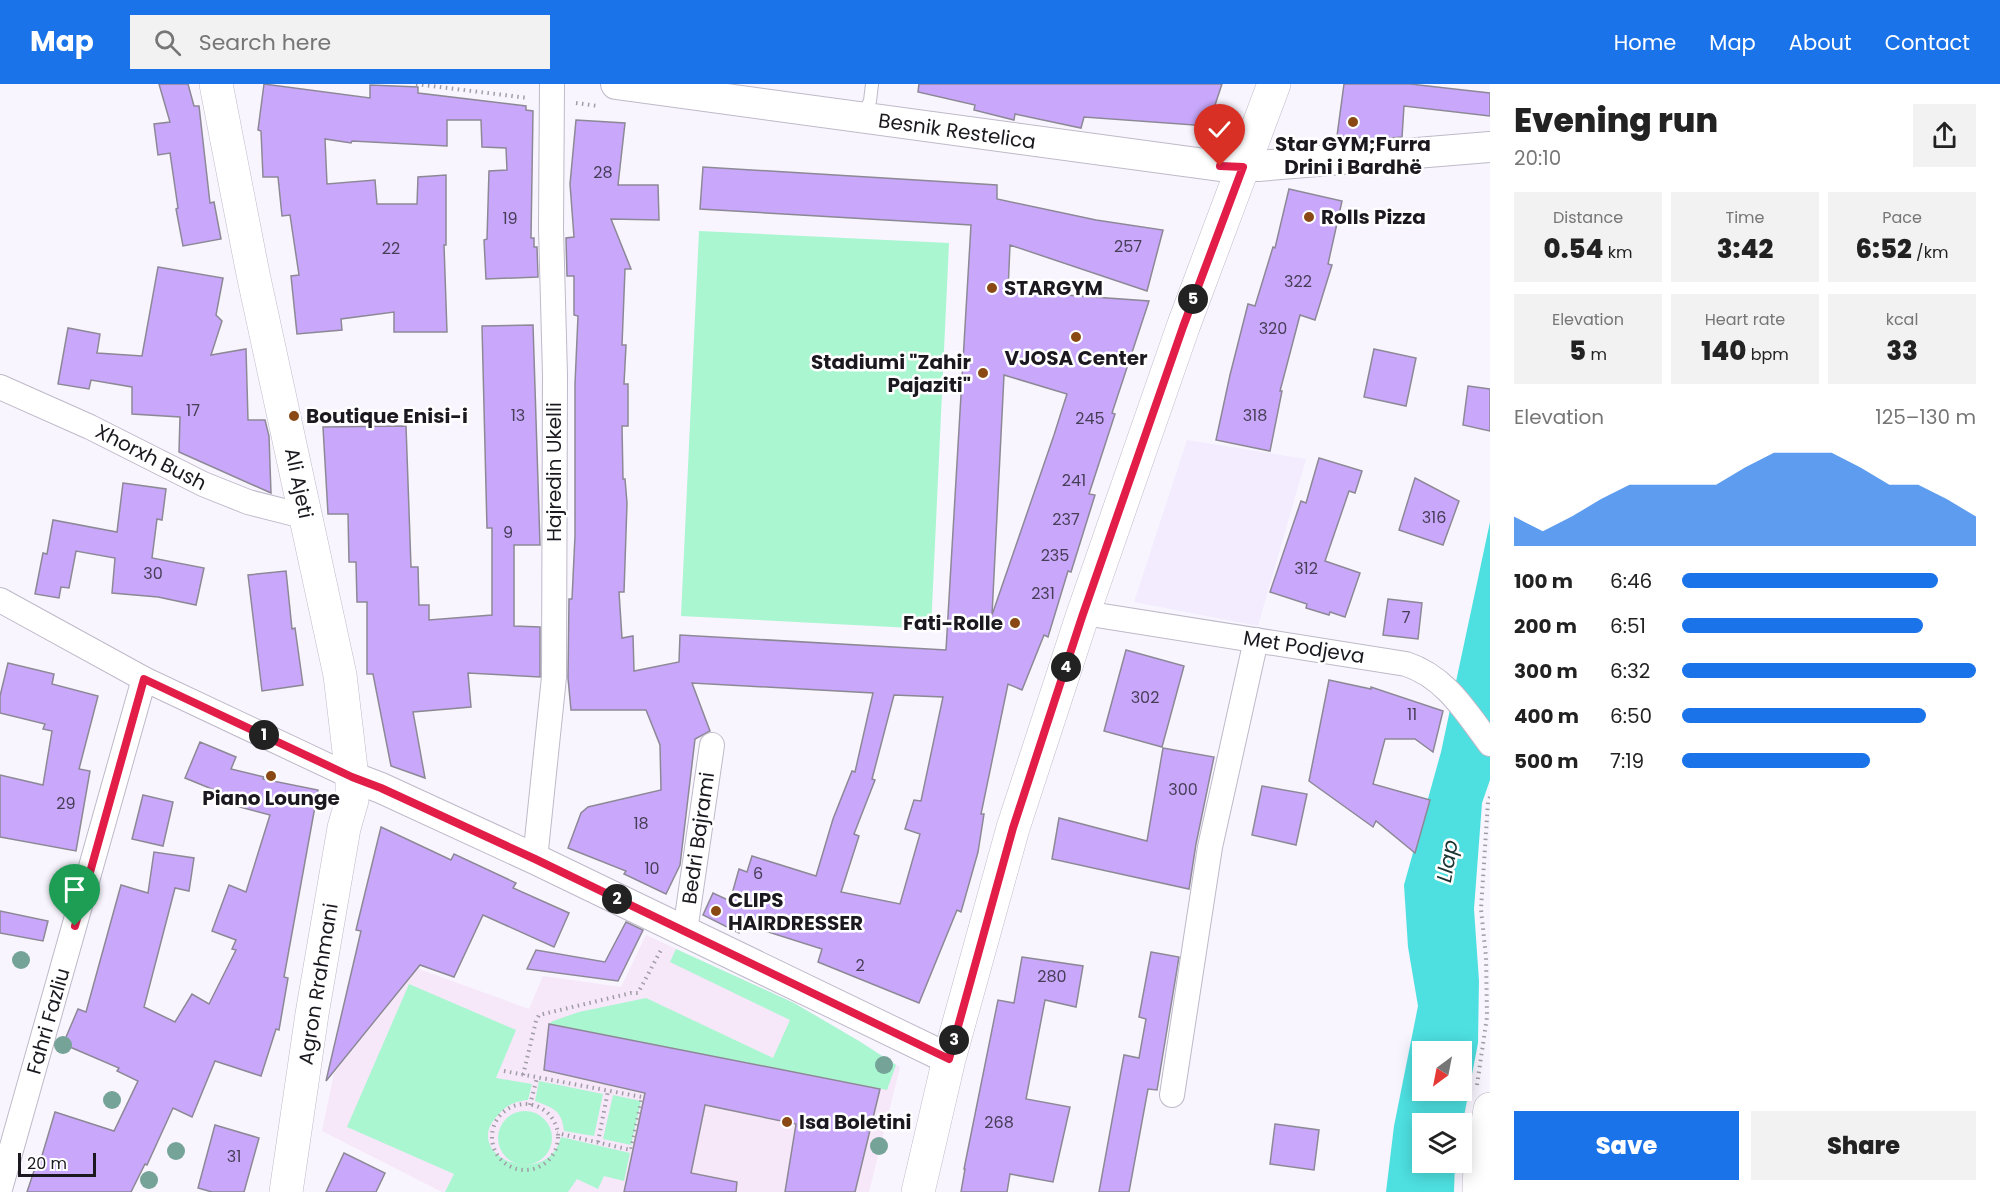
<!DOCTYPE html>
<meta charset="utf-8">
<style>
:root{--surface:#fff;--page:#f2f2f2;--text:#222;--muted:#767676;--accent:#1a73e8}
body{margin:0;font-family:Poppins,sans-serif;background:var(--page);color:var(--text);height:100vh;display:flex;flex-direction:column;font-size:22px;white-space:nowrap}
*{box-sizing:border-box;margin:0}
p{font-size:20px;color:var(--muted)}
.icon{flex:none;width:33px;height:33px;fill:none;stroke:currentColor;stroke-width:2;stroke-linecap:round;stroke-linejoin:round}
.map{position:relative;flex:1;overflow:hidden}
.drawer{display:flex;flex-direction:column;background:var(--surface);width:510px}
.drawer>*{flex:none}
.needle{width:39px;rotate:212deg}
.buttons{position:absolute;left:1412px;top:957px;display:grid;gap:12px}
.buttons a{display:grid;place-items:center;width:60px;height:60px;border-radius:0px;background:var(--surface);box-shadow:0 3px 15px #0003;font-size:30px}
.scale{position:absolute;left:18px;bottom:15px;width:78px;box-sizing:border-box;padding-left:6px;border:3px solid #1b191f;border-top:0;font-size:16px;line-height:21px;white-space:nowrap;color:#1b191f;-webkit-text-stroke:4px #fff;paint-order:stroke}
.pin{position:absolute;display:grid;place-items:center;width:51px;height:51px;color:#fff;margin:-62px -26px;border-radius:50% 50% 50% 0;rotate:-45deg;box-shadow:0 0 6px #0007}
.pin .icon{rotate:45deg}
.km{position:absolute;width:30px;height:30px;margin:-15px;border-radius:50%;background:#222;color:#fff;font-size:16px;line-height:30px;text-align:center}
.round{display:grid;place-items:center;flex:none;width:63px;height:63px;border-radius:0px;background:var(--page)}
.head{display:flex;align-items:center;justify-content:space-between;height:102px;padding:0 24px}
h1{font-size:33px;font-weight:800;line-height:45px}
.metrics{display:grid;grid-template-columns:repeat(3,1fr);gap:9px;height:102px;padding:6px 24px}
.metrics div{display:grid;align-content:center;border-radius:0px;background:var(--page);text-align:center}
.metrics b{font-size:26px;font-weight:800}
.metrics small{font-size:16px;font-weight:400}
.metrics p{font-size:16px}
.chart{height:168px;padding:12px 24px}
.chart p{display:flex;justify-content:space-between}
.chart svg{width:100%;height:108px;margin-top:6px;fill:var(--accent);opacity:.7}
.button{display:flex;gap:12px;margin-top:auto;padding:12px 24px}
.button a{flex:1;height:69px;border-radius:0px;background:var(--accent);color:#fff;font-size:24px;font-weight:800;line-height:69px;text-align:center}
.button a+a{background:var(--page);color:var(--text)}
ul{padding:0 24px;list-style:none;font-size:20px}
li{display:grid;grid-template-columns:96px 72px 1fr;align-items:center;height:45px}
li i{height:15px;border-radius:8px;background:var(--accent)}
header{display:flex;align-items:center;gap:36px;box-sizing:border-box;height:84px;padding:0 30px;background:var(--accent);color:#fff}
header strong{font-size:28px}
nav{display:flex;gap:33px;margin-inline-start:auto;font-size:21px}
.search{width:420px;height:54px;background:var(--page);display:flex;align-items:center;gap:15px;box-sizing:border-box;padding:0 21px;border-radius:0px;color:var(--muted);font-size:22px}
main{display:flex;flex:1;min-height:0}
.map>svg:first-child{display:block}
.built{fill:#f2ecfe}
.education{fill:#f6e7f9}
.green{fill:#aaf6d1}
.water{fill:#4ee0e1;fill-rule:evenodd}
.building{fill:#c9a8fc;stroke:#8d8896;stroke-width:1.5;fill-rule:evenodd}
.lines{fill:none;stroke-linecap:round;stroke-linejoin:round}
.service-casing{stroke:#bfb9c9;stroke-width:14}
.minor-casing{stroke:#bfb9c9;stroke-width:26}
.tertiary-casing{stroke:#bfb9c9;stroke-width:32}
.secondary-casing{stroke:#bfb9c9;stroke-width:34}
.path{stroke:#a09da5;stroke-width:4;stroke-dasharray:1.5 4.5;stroke-linecap:butt}
.service{stroke:#fff;stroke-width:12}
.minor{stroke:#fff;stroke-width:24}
.tertiary{stroke:#fff;stroke-width:30}
.secondary{stroke:#fff;stroke-width:33}
.tree{fill:#76a397}
.route-casing{stroke:#fff;stroke-width:12}
.route{stroke:#e11d48;stroke-width:8}
.poi-dot{fill:#894814;stroke:#fff;stroke-width:2}
.labels{text-anchor:middle;dominant-baseline:central;stroke-width:5;stroke-linejoin:round;paint-order:stroke}
.number-label{font-size:16px;fill:#463d56}
.street-label{font-size:20px;fill:#1b191f;stroke:#fff}
.poi-label{font-size:20px;font-weight:bold;fill:#1b191f;stroke:#fff;text-anchor:start}
.water-label{font-size:21px;font-style:italic;fill:#1b3434;stroke:#fff}
</style>
<header>
<strong>Map</strong>
<div class="search"><svg class="icon" aria-label="search" viewBox="0 0 24 24"><circle cx="10" cy="10" r="6"/><path d="M15 15l6 6"/></svg>Search here</div>
<nav><a>Home</a><a>Map</a><a>About</a><a>Contact</a></nav>
</header>
<main>
<div class="map">
<svg width="1490" height="1108" viewBox="0 0 1490 1108">
<rect width="100%" height="100%" fill="#f8f5fe"/>
<polygon class="built" points="1187,356 1306,375 1258,542 1134,518"/>
<polygon class="education" points="646,851 794,919 859,957 900,983 869,1108 442,1108 322,1047 334,989 411,894 416,884 529,925 543,892 621,903"/>
<g class="green">
<polygon points="699,147 949,159 931,545 681,532"/>
<polygon points="676,865 794,919 859,957 896,981 887,1006 549,940 553,937 579,928 646,914 773,974 790,936 670,878"/>
<path d="M409,900L516,946L496,994L532,1000L528,1016C515,1017 507,1021 499,1030C457,1071 547,1108 561,1053L630,1069L624,1097L604,1092L598,1105L577,1095L568,1108H445L454,1090L347,1043Z"/>
<path d="M539,997L603,1010L594,1052L564,1047C562,1026 553,1024 535,1017Z"/>
<polygon points="613,1011 641,1017 631,1061 603,1055"/>
<circle cx="525" cy="1054" r="27"/>
</g>
<path class="water" d="M1490,438V696L1482,719L1474,825L1479,897L1478,959L1461,1048V1040H1422V1078L1455,1079L1454,1108H1386L1394,1042L1418,922L1408,863L1404,801L1441,668ZM1422,968H1461V1006H1422Z"/>
<g class="building">
<polygon points="159,0 188,0 194,22 199,22 210,119 214,118 221,155 183,162 176,125 178,124 170,69 158,71 154,40 170,38"/>
<polygon points="264,0 370,14 370,1 418,3 418,9 526,22 526,26 533,27 531,154 534,154 534,163 537,163 538,193 486,195 484,156 487,155 489,87 507,86 506,64 482,63 481,36 447,36 447,62 352,57 351,59 325,55 327,100 375,96 377,120 417,120 418,93 446,91 446,161 444,161 447,248 394,248 394,228 341,235 342,246 297,250 291,192 299,191 290,131 282,132 278,93 263,93 261,47 258,46"/>
<polygon points="919,0 1222,0 1208,42 1084,33 1081,44 1015,30 1014,36 974,26 975,21 918,8"/>
<polygon points="1344,0 1410,0 1490,9 1490,32 1404,22 1402,53 1380,55 1337,52"/>
<path d="M576,36L625,39L618,101H658L659,136L611,135L631,185H625L622,261H626L624,300H628V342H622L623,395H625L627,419L624,508H619L622,554L633,552L634,587L679,578L680,551L946,566L971,141L700,125L703,83L997,101V115L1096,136L1163,146L1147,207L1010,161L1008,207L1149,217L1112,329L1115,330L1089,410L1095,411L1071,488L1068,487L1048,553L1044,551L1022,606L1008,600L981,730H984L978,768L961,828L957,826L919,919L818,878L822,865L743,840L739,849L703,831L713,809L730,817L739,785L747,788L752,772L816,792L833,735L852,687L855,688L873,609L692,599L710,647L695,655L680,781L666,810L624,790L626,787L568,764L581,729L588,723L661,706L660,661L646,626H571L568,594L569,515H572L575,452V300L578,232L574,231V192H567L566,154L574,153L570,100ZM1004,291L1067,310L1054,351L992,531ZM894,611L943,613L921,717L914,716L905,745L920,750L900,820L841,808L859,752L854,750L875,696L872,695Z"/>
<polygon points="1289,105 1342,117 1328,180 1332,181 1315,236 1300,231 1280,307 1282,307 1270,367 1216,356 1230,291 1248,220 1255,222 1273,163 1275,164"/>
<polygon points="158,183 223,194 216,231 222,237 211,271 246,265 248,336 265,336 269,352 271,409 179,368 180,333 132,330 132,303 91,296 89,305 58,300 68,244 100,250 97,269 142,272"/>
<polygon points="533,241 540,461 514,461 514,542 540,543 540,593 468,589 471,623 413,628 425,694 391,682 373,590 367,590 367,518 357,518 356,478 349,478 348,430 328,430 323,343 406,342 411,483 418,483 419,521 429,521 429,536 492,531 492,444 487,444 482,242"/>
<polygon points="1374,265 1416,274 1406,322 1364,313"/>
<polygon points="1468,302 1490,305 1490,347 1463,341"/>
<polygon points="1319,374 1362,387 1355,409 1349,407 1325,477 1360,489 1345,533 1330,528 1329,531 1306,524 1307,520 1270,508 1301,417 1306,419"/>
<polygon points="1415,394 1459,417 1443,461 1399,446"/>
<polygon points="123,399 166,405 162,436 157,435 152,474 204,484 196,521 158,513 112,509 115,474 76,467 69,504 61,503 59,514 35,510 43,469 47,470 53,436 117,448"/>
<polygon points="286,487 292,545 295,544 303,601 262,607 248,491"/>
<polygon points="1388,515 1422,519 1418,555 1383,551"/>
<polygon points="1126,566 1184,582 1162,663 1104,647"/>
<polygon points="8,579 54,590 52,600 98,612 79,685 90,687 76,767 0,753 0,691 43,701 52,647 43,645 45,640 0,629 0,612"/>
<polygon points="1329,596 1371,605 1371,603 1443,627 1433,668 1415,655 1385,655 1373,700 1430,716 1415,769 1376,737 1373,743 1309,697"/>
<polygon points="200,658 236,673 231,685 264,693 263,695 318,706 284,893 288,894 279,946 276,945 261,992 215,977 192,1033 173,1024 147,1081 145,1080 131,1108 27,1108 35,1084 38,1085 55,1028 114,1047 138,997 117,987 119,984 63,960 78,925 86,928 121,801 148,809 154,768 194,774 189,807 175,804 144,923 175,938 192,910 209,920 236,866 232,865 236,856 212,847 229,801 246,808 270,731 232,721 234,714 185,694"/>
<polygon points="1163,664 1214,673 1196,760 1189,805 1052,775 1059,734 1147,757"/>
<polygon points="1262,702 1307,710 1296,761 1252,751"/>
<polygon points="143,711 173,718 163,762 132,755"/>
<polygon points="381,743 451,776 454,770 516,799 513,804 569,829 554,863 483,831 454,893 420,881 326,997 361,847 356,846"/>
<polygon points="0,827 48,837 43,857 0,849"/>
<polygon points="626,838 643,846 618,897 527,885 536,866 605,878"/>
<polygon points="1151,868 1179,873 1157,1006 1148,1005 1129,1108 1099,1108 1124,971 1139,974 1146,935 1139,933"/>
<polygon points="1022,873 1083,882 1076,923 1045,916 1026,1015 1070,1023 1053,1098 1010,1090 1007,1108 961,1108 965,1085 964,1085 998,916 1014,919"/>
<polygon points="549,940 880,1005 855,1108 785,1108 796,1040 705,1021 691,1089 737,1098 736,1108 624,1108 645,1009 544,986"/>
<polygon points="1275,1040 1319,1046 1314,1086 1270,1080"/>
<polygon points="215,1041 259,1054 244,1108 212,1108 198,1104"/>
<polygon points="344,1069 385,1089 376,1108 326,1108"/>
</g>
<g class="lines">
<g class="service-casing">
<polyline id="service" points="862,33 870,17 872,0"/>
</g>
<g class="minor-casing">
<g id="minor">
<polyline points="0,303 90,343 203,400 248,418 307,433"/>
<polyline points="0,516 144,595 352,693"/>
<path d="M1084,529L1406,580C1446,593 1466,628 1490,660"/>
<polyline points="535,775 554,593 555,291 551,144 552,0"/>
<polyline points="685,847 712,661"/>
<polyline points="1172,1011 1210,763 1256,556"/>
<polyline points="0,1105 144,595"/>
</g>
</g>
<g class="tertiary-casing">
<g id="tertiary">
<polyline points="616,0 1220,82 1258,82 1490,63"/>
<polyline points="352,693 381,704 535,775 949,975"/>
</g>
</g>
<g class="secondary-casing">
<g id="secondary">
<polyline points="216,0 253,190 340,591 352,693 352,716 344,744 312,930 286,1108"/>
<polyline points="918,1108 949,975 1013,744 1082,533 1183,243 1274,0"/>
<polyline points="1479,1108 1479,1096 1490,1025"/>
</g>
</g>
<g class="path">
<polyline points="416,0 528,14"/>
<polyline points="576,19 598,22"/>
<polyline points="504,987 642,1013 631,1066 557,1049"/>
<polyline points="523,991 536,937 539,931 631,909 638,909 661,866"/>
<polyline points="1477,1001 1487,933 1486,873 1481,825 1488,718 1490,713"/>
<circle cx="525" cy="1053" r="33"/>
<polyline points="530,1021 537,994"/>
<polyline points="598,1058 608,1007"/>
</g>
<use href="#service" class="service"/>
<use href="#minor" class="minor"/>
<use href="#tertiary" class="tertiary"/>
<use href="#secondary" class="secondary"/>
</g>
<g class="tree">
<circle cx="21" cy="876" r="9"/>
<circle cx="63" cy="961" r="9"/>
<circle cx="884" cy="981" r="9"/>
<circle cx="112" cy="1016" r="9"/>
<circle cx="879" cy="1062" r="9"/>
<circle cx="176" cy="1067" r="9"/>
<circle cx="149" cy="1096" r="9"/>
</g>
<g class="lines">
<g class="route-casing">
<polyline id="route" points="75,842 144,595 352,693 381,704 535,775 949,975 1013,744 1082,533 1183,243 1243,83 1220,82"/>
</g>
<use href="#route" class="route"/>
</g>
<g class="poi-dot">
<circle cx="1353" cy="38" r="6"/>
<circle cx="1309" cy="133" r="6"/>
<circle cx="992" cy="204" r="6"/>
<circle cx="1076" cy="253" r="6"/>
<circle cx="983" cy="289" r="6"/>
<circle cx="294" cy="332" r="6"/>
<circle cx="1015" cy="539" r="6"/>
<circle cx="271" cy="692" r="6"/>
<circle cx="716" cy="827" r="6"/>
<circle cx="787" cy="1038" r="6"/>
</g>
<g class="labels">
<g class="number-label">
<text x="603" y="88">28</text>
<text x="510" y="134">19</text>
<text x="1128" y="162">257</text>
<text x="391" y="164">22</text>
<text x="1298" y="197">322</text>
<text x="1273" y="244">320</text>
<text x="193" y="326">17</text>
<text x="518" y="331">13</text>
<text x="1255" y="331">318</text>
<text x="1090" y="334">245</text>
<text x="1074" y="396">241</text>
<text x="1434" y="433">316</text>
<text x="1066" y="435">237</text>
<text x="508" y="448">9</text>
<text x="1055" y="471">235</text>
<text x="1306" y="484">312</text>
<text x="153" y="489">30</text>
<text x="1043" y="509">231</text>
<text x="1406" y="533">7</text>
<text x="1145" y="613">302</text>
<text x="1412" y="630">11</text>
<text x="1183" y="705">300</text>
<text x="66" y="719">29</text>
<text x="641" y="739">18</text>
<text x="652" y="784">10</text>
<text x="758" y="789">6</text>
<text x="860" y="881">2</text>
<text x="1052" y="892">280</text>
<text x="999" y="1038">268</text>
<text x="234" y="1072">31</text>
</g>
<g class="street-label">
<text transform="translate(957 47) rotate(8)">Besnik Restelica</text>
<text transform="translate(151 373) rotate(27)">Xhorxh Bush</text>
<text transform="translate(554 388) rotate(-90)">Hajredin Ukelli</text>
<text transform="translate(299 399) rotate(78)">Ali Ajeti</text>
<text transform="translate(1304 563) rotate(9)">Met Podjeva</text>
<text transform="translate(698 754) rotate(-82)">Bedri Bajrami</text>
<text transform="translate(318 900) rotate(-81)">Agron Rrahmani</text>
<text transform="translate(48 937) rotate(-74)">Fahri Fazliu</text>
</g>
<g class="poi-label">
<text x="1353" y="60" text-anchor="middle">Star GYM;Furra<tspan x="1353" dy="23">Drini i Bardhë</tspan></text>
<text x="1321" y="133">Rolls Pizza</text>
<text x="1004" y="204">STARGYM</text>
<text x="1076" y="274" text-anchor="middle">VJOSA Center</text>
<text x="971" y="278" text-anchor="end">Stadiumi "Zahir<tspan x="971" dy="23">Pajaziti"</tspan></text>
<text x="306" y="332">Boutique Enisi-i</text>
<text x="1003" y="539" text-anchor="end">Fati-Rolle</text>
<text x="271" y="714" text-anchor="middle">Piano Lounge</text>
<text x="728" y="816">CLIPS<tspan x="728" dy="23">HAIRDRESSER</tspan></text>
<text x="799" y="1038">Isa Boletini</text>
</g>
<g class="water-label">
<text transform="translate(1447 777) rotate(-80)">Llap</text>
</g>
</g>
</svg>
<div class="buttons">
<a><svg class="needle" viewBox="-14 -14 28 28"><path d="M0-13l5 13h-10z" fill="#e53935"/><path d="M0 13l5-13h-10z" fill="#767676"/></svg></a>
<a><svg class="icon" aria-label="layers" viewBox="0 0 24 24"><path d="M12 4l9 5-9 5-9-5zM3 14l9 5 9-5"/></svg></a>
</div>
<div class="scale">20 m</div>
<div class="pin" style="left:75px;top:842px;background:#1e9e55"><svg class="icon" aria-label="arrive" viewBox="0 0 24 24"><path d="M6 21V4h12l-3 4 3 4H6"/></svg></div>
<div class="pin" style="left:1220px;top:82px;background:#d93025"><svg class="icon" aria-label="check" viewBox="0 0 24 24"><path d="M5 12l5 5 9-10"/></svg></div>
<b class="km" style="left:264px;top:651px">1</b>
<b class="km" style="left:617px;top:815px">2</b>
<b class="km" style="left:954px;top:956px">3</b>
<b class="km" style="left:1066px;top:583px">4</b>
<b class="km" style="left:1193px;top:215px">5</b>
</div>
<section class="drawer">
<div class="head"><div><h1>Evening run</h1><p>20:10</p></div><a class="round"><svg class="icon" aria-label="share" viewBox="0 0 24 24"><path d="M12 15V3M7 8l5-5 5 5M5 13v7h14v-7"/></svg></a></div>
<div class="metrics">
<div><p>Distance</p><b>0.54<small> km</small></b></div>
<div><p>Time</p><b>3:42</b></div>
<div><p>Pace</p><b>6:52<small> /km</small></b></div>
</div>
<div class="metrics">
<div><p>Elevation</p><b>5<small> m</small></b></div>
<div><p>Heart rate</p><b>140<small> bpm</small></b></div>
<div><p>kcal</p><b>33</b></div>
</div>
<div class="chart"><p><span>Elevation</span>125–130 m</p>
<svg viewBox="0 0 160 44" preserveAspectRatio="none"><path d="M0 44V32L10 38L20 32L30 25L40 19L50 19L60 19L70 19L80 12L90 6L100 6L110 6L120 12L130 19L140 19L150 25L160 32V44z"/></svg>
</div>
<ul>
<li><b>100 m</b>6:46<i style="width:87%"></i></li>
<li><b>200 m</b>6:51<i style="width:82%"></i></li>
<li><b>300 m</b>6:32<i style="width:100%"></i></li>
<li><b>400 m</b>6:50<i style="width:83%"></i></li>
<li><b>500 m</b>7:19<i style="width:64%"></i></li>
</ul>
<div class="button"><a>Save</a><a>Share</a></div>
</section>
</main>
